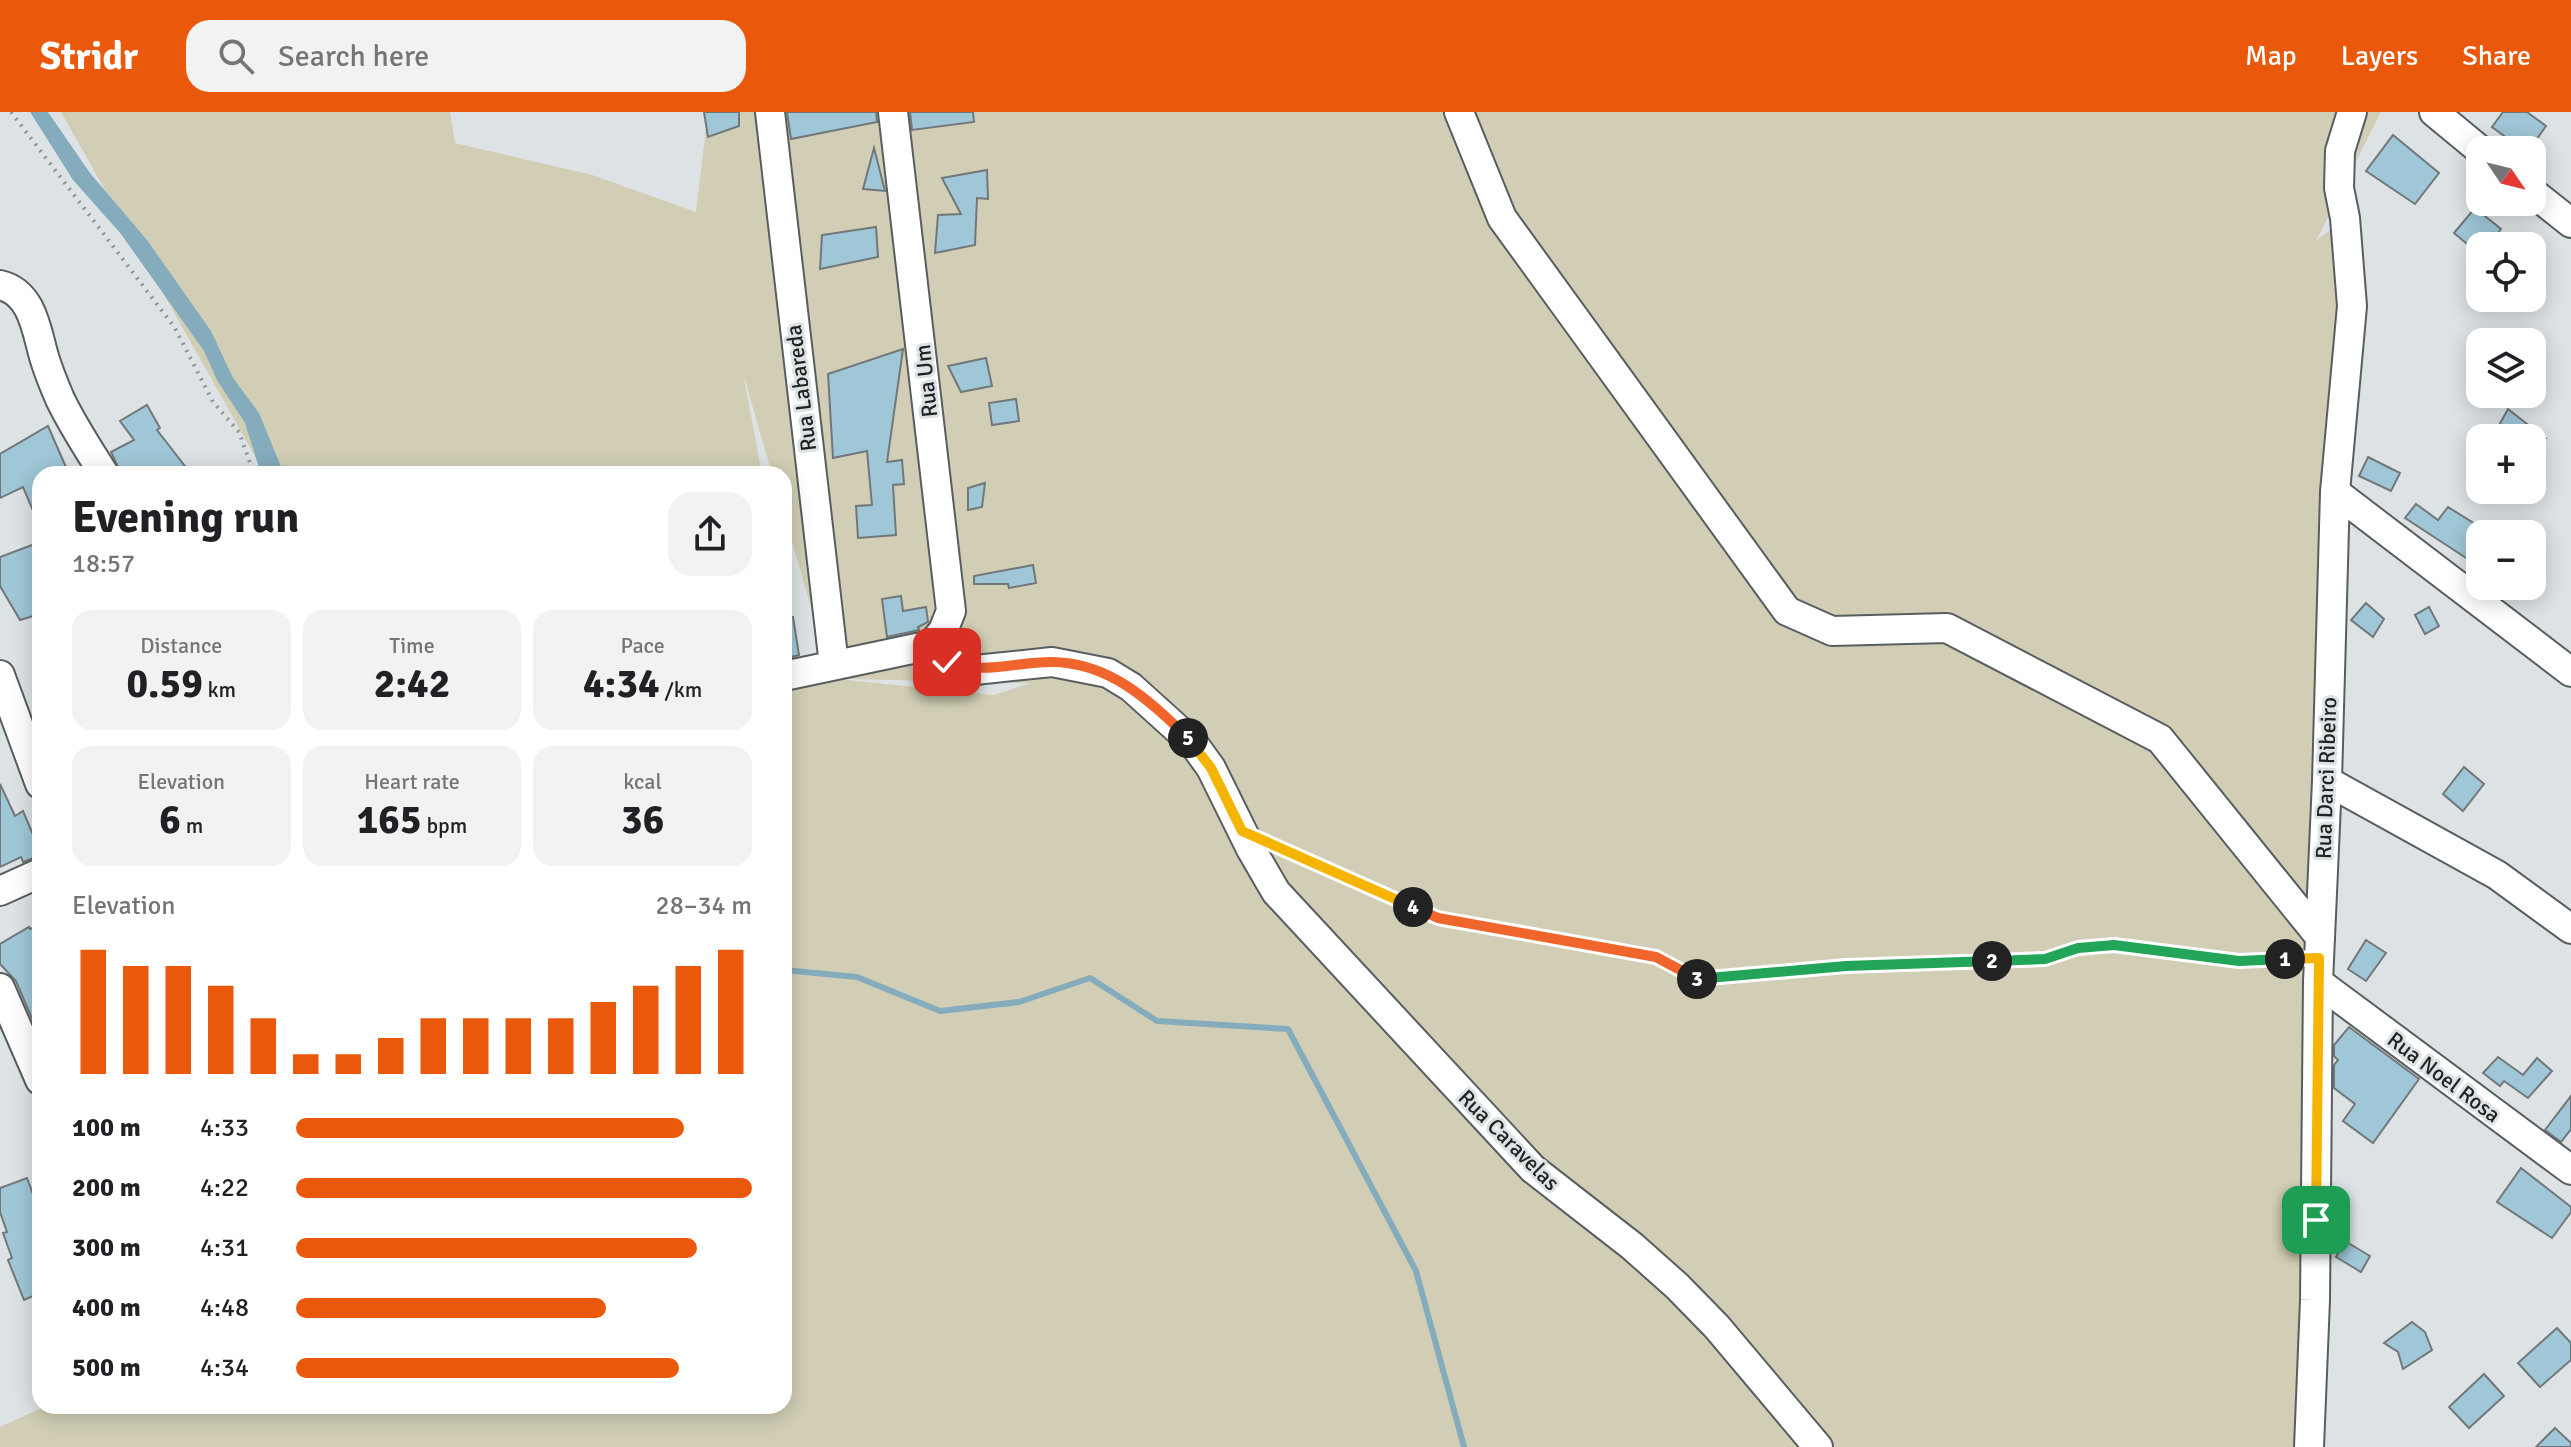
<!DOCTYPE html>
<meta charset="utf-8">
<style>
:root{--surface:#fff;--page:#f2f2f2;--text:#202124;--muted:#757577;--accent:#ea580c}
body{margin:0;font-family:Signika,sans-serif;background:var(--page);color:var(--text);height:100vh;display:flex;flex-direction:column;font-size:30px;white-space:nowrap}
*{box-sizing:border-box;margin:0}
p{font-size:26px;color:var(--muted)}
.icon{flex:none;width:44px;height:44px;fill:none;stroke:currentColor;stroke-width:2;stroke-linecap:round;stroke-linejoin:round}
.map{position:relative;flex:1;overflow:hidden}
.side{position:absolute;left:32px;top:354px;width:760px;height:948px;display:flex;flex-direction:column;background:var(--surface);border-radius:24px;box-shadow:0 4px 20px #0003}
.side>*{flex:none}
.needle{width:52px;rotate:125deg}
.buttons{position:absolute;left:2466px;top:24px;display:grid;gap:16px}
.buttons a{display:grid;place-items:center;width:80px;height:80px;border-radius:16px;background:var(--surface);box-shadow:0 4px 20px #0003;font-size:40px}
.pin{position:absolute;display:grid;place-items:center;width:68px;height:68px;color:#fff;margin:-34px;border-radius:16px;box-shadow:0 4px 12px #0006}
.km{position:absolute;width:40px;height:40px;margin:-20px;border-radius:50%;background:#222;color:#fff;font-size:22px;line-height:40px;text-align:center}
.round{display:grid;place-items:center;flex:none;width:84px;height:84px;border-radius:24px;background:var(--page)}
.summary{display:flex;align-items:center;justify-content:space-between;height:136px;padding:0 40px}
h1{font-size:44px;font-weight:800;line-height:60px}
.metrics{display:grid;grid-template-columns:repeat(3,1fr);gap:12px;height:136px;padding:8px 40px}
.metrics div{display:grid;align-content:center;border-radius:20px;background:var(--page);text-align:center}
.metrics b{font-size:40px;font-weight:800}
.metrics small{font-size:22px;font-weight:400}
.metrics p{font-size:22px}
.chart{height:224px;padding:16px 40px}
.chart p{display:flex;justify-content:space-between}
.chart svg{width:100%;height:144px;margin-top:8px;stroke:var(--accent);stroke-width:6}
ul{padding:0 40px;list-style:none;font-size:26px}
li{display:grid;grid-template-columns:128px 96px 1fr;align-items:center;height:60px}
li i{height:20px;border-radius:10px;background:var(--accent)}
header{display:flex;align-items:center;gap:48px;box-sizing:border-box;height:112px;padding:0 40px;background:var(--accent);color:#fff}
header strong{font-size:38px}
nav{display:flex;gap:44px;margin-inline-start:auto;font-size:28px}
.search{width:560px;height:72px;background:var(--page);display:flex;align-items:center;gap:20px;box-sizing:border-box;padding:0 28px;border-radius:24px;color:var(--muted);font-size:30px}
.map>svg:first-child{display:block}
.green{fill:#d1ceb5;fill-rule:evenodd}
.water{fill:#84acbc}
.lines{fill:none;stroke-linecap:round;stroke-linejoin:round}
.stream{stroke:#84acbc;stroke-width:6}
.building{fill:#9fc7d7;stroke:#72787a;stroke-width:2}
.minor-casing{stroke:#585e60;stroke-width:32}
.path{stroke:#8f9495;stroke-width:4;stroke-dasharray:2 6;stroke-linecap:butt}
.minor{stroke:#fff;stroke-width:28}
.split-1-casing{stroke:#fff;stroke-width:16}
.split-2-casing{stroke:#fff;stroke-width:16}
.split-3-casing{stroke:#fff;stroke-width:16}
.split-4-casing{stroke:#fff;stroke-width:16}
.split-5-casing{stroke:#fff;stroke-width:16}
.split-6-casing{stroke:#fff;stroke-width:16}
.split-1{stroke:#f5b400;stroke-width:10}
.split-2{stroke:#22a559;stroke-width:10}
.split-3{stroke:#22a559;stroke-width:10}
.split-4{stroke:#f0652b;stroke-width:10}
.split-5{stroke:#f5b400;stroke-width:10}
.split-6{stroke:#f0652b;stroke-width:10}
.labels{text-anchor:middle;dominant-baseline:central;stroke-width:6;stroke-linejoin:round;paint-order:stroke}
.street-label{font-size:22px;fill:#212324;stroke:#dde3e5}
</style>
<header>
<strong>Stridr</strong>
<div class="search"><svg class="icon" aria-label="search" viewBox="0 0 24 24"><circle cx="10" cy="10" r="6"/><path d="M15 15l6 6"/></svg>Search here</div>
<nav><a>Map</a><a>Layers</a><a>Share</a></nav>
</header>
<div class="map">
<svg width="2571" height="1335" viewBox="0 0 2571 1335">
<rect width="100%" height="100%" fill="#dde3e5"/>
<path class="green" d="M61,0H450L455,31L592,63L696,100L708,0H2381L2316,129L2345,106L2300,1175L2309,1335H0V1315L46,1294H784V470L800,550L831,565L784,402V362H772L743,261L762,362H265ZM846,568L847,567L1031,571L994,583Z"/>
<polygon class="water" points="30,0 48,0 90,61 147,128 211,219 233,266 259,301 284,362 261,362 245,311 217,268 204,239 121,122 73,68"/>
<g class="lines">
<polyline class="stream" points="784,858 857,865 940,899 1019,890 1090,866 1157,909 1288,917 1416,1159 1464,1335"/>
</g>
<g class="building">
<polygon points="704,0 739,0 739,14 708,25"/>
<polygon points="787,0 876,0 877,10 791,27"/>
<polygon points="910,0 973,0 974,10 912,18"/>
<polygon points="2503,0 2527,0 2546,14 2529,38 2523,38 2492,15"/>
<polygon points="2393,23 2439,61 2415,92 2366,59"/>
<polygon points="874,36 885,79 863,77"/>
<polygon points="987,58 988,87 977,86 975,133 935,141 938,103 961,102 942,66"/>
<polygon points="2475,96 2501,117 2488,134 2480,134 2480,143 2454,121"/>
<polygon points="876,115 878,145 820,157 822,123"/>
<polygon points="903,237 887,350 902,348 904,372 893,373 896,423 858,426 856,394 872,393 867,339 833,346 828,262"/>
<polygon points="986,246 992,274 961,280 948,254"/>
<polygon points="1016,287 1019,309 992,313 989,291"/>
<polygon points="147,293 160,316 157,318 191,362 121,362 111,340 134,328 120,309"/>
<polygon points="2508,297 2545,326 2492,326"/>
<polygon points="48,314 69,362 40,362 40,415 23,375 0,386 0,342"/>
<polygon points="2368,345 2400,361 2391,379 2359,364"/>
<polygon points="985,371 982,395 968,398 968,376"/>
<polygon points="2416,392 2438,408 2448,395 2480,415 2480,455 2405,406"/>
<polygon points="40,430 40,502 20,508 0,474 0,445"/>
<polygon points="1033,453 1036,471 1009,476 1008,472 974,472 974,464"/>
<polygon points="901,484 903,499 926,495 928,510 918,515 919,518 887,525 882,487"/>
<polygon points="2366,491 2384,507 2373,525 2351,508"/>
<polygon points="2429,495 2439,514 2425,522 2415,503"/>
<polygon points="793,505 799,543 784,547 784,506"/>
<polygon points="2464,655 2484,672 2463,699 2443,682"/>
<polygon points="0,672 15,704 23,699 40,739 36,745 23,750 21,745 0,755"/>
<polygon points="40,813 40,905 33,909 16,869 0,852 0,832 29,815 30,817"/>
<polygon points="2366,828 2386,841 2366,869 2348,857"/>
<polygon points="2349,915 2419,967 2373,1031 2343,1009 2355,992 2334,976 2334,953 2338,948 2334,944 2334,933"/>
<polygon points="2498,945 2523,963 2537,946 2552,959 2528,986 2504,969 2500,974 2483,961"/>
<polygon points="2571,984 2571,1017 2561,1030 2545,1018"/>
<polygon points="2521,1056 2571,1095 2571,1100 2552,1126 2497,1090"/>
<polygon points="27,1066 40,1101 40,1181 24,1188 8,1148 12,1146 3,1121 7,1120 0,1100 0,1076"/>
<polygon points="2345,1129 2370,1144 2361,1160 2336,1145"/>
<polygon points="2412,1210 2425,1220 2432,1238 2403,1257 2398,1240 2384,1231"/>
<polygon points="2557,1216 2571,1231 2571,1248 2540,1275 2518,1251"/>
<polygon points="2484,1262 2504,1284 2469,1316 2449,1295"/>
<polygon points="2555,1316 2571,1331 2571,1335 2536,1335"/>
</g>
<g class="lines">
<g class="minor-casing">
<g id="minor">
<polyline points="770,0 834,553"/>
<polyline points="893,0 951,499 943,519 931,533"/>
<polyline points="1459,0 1502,106 1787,499 1832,519 1947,516 2160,627 2320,825"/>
<polyline points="2434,0 2480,38"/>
<polyline points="2532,80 2571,111"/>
<path d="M0,173C31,180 36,215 43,241C47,256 54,273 60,287C73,314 89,338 104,362"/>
<polyline points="2335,380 2571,560"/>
<polyline points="931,533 947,550 961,555 975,558 1052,550 1108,561 1131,575 1193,631 1211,656 1251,737 1276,780 1533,1057 1632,1134 1677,1174 1717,1215 1818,1335"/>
<polyline points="0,563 40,672"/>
<polyline points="784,564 931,533"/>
<polyline points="2327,669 2497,763 2571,817"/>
<polyline points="0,779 40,761"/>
<polyline points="2318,870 2571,1058"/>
<polyline points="0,876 40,968"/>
<polyline points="2309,1335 2315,1188 2318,870 2327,669 2335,380 2352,194 2345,106 2339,76 2340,39 2352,0"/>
</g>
</g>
<g class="path">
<polyline points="11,0 175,216 213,290 239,320 254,362"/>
<polyline points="1277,734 1438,806 1656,845 1695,867 1846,854 2045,847 2078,836 2114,833 2239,849 2296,847"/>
</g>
<use href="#minor" class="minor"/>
</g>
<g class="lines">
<g class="split-1-casing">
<polyline id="split-1" points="2285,847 2319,846 2316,1108"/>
</g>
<g class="split-2-casing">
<polyline id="split-2" points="1992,849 2045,847 2078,836 2114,833 2239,849 2285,847"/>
</g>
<g class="split-3-casing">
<polyline id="split-3" points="1697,867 1846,854 1992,849"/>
</g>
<g class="split-4-casing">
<polyline id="split-4" points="1413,795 1438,806 1656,845 1697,867"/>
</g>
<g class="split-5-casing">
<polyline id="split-5" points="1188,626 1211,656 1242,719 1413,795"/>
</g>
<g class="split-6-casing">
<path id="split-6" d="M947,550C984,563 1014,550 1051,550C1109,550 1149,588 1188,626"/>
</g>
<use href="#split-1" class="split-1"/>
<use href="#split-2" class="split-2"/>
<use href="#split-3" class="split-3"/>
<use href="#split-4" class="split-4"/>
<use href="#split-5" class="split-5"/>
<use href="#split-6" class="split-6"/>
</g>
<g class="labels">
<g class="street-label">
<text transform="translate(926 269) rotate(-96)">Rua Um</text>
<text transform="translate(801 276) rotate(-97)">Rua Labareda</text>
<text transform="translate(2326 666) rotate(-88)">Rua Darci Ribeiro</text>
<text transform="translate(2444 965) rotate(37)">Rua Noel Rosa</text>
<text transform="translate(1509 1028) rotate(45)">Rua Caravelas</text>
</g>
</g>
</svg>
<div class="buttons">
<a><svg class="needle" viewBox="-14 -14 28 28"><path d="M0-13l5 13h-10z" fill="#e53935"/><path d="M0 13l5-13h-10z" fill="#757577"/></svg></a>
<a><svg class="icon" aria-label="locate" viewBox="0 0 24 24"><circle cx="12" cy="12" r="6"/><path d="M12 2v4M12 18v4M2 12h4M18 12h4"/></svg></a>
<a><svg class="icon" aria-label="layers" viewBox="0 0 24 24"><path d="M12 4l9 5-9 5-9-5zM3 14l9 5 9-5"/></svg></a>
<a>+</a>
<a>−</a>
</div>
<div class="pin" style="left:2316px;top:1108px;background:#1e9e55"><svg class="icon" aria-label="arrive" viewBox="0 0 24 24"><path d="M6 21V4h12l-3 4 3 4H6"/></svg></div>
<div class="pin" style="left:947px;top:550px;background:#d93025"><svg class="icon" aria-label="check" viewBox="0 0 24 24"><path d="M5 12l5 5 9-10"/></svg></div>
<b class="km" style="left:2285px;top:847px">1</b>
<b class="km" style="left:1992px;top:849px">2</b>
<b class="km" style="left:1697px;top:867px">3</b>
<b class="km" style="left:1413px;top:795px">4</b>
<b class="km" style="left:1188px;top:626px">5</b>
<section class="side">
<div class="summary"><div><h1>Evening run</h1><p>18:57</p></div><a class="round"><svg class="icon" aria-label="share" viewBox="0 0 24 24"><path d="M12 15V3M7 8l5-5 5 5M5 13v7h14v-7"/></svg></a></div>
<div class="metrics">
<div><p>Distance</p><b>0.59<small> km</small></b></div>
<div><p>Time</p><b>2:42</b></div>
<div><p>Pace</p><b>4:34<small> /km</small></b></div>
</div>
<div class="metrics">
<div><p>Elevation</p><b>6<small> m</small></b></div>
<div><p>Heart rate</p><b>165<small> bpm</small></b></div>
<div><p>kcal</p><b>36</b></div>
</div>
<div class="chart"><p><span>Elevation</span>28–34 m</p>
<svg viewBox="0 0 160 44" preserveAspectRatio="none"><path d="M5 44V6M15 44V11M25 44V11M35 44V17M45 44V27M55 44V38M65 44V38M75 44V33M85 44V27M95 44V27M105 44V27M115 44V27M125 44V22M135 44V17M145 44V11M155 44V6"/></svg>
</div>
<ul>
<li><b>100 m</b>4:33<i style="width:85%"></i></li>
<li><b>200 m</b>4:22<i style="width:100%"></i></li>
<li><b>300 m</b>4:31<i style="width:88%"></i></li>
<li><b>400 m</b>4:48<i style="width:68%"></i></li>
<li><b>500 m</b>4:34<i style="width:84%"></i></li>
</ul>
</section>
</div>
